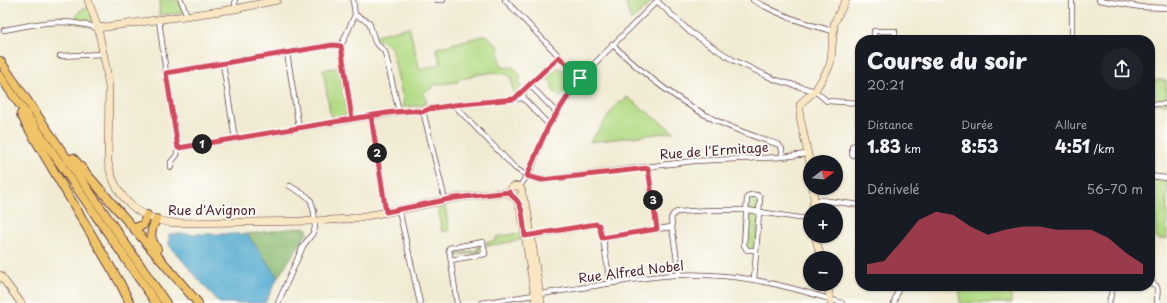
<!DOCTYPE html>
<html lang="fr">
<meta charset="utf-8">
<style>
:root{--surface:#171b24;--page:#20242c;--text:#f1f3f6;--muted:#9ea1a6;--accent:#d1495b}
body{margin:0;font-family:"Playpen Sans",sans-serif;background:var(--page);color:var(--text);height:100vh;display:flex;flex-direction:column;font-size:15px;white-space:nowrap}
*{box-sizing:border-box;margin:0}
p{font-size:13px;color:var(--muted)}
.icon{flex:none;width:22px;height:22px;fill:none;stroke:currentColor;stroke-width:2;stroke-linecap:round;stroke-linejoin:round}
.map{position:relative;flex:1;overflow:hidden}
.sheet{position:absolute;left:855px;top:35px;width:300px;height:256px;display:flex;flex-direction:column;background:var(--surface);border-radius:16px;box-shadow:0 1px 3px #0004}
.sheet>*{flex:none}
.needle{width:26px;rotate:74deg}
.buttons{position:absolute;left:803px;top:155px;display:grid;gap:8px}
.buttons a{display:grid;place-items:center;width:40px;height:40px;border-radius:50%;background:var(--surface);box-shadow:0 1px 3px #0004;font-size:20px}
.pin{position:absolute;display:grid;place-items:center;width:34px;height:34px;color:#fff;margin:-17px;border-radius:8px;box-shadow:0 2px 6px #0006}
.km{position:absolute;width:20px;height:20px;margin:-10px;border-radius:50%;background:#222;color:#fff;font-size:11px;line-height:20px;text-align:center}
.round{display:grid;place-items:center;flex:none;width:42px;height:42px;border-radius:21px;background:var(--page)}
.headline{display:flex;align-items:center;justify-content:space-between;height:68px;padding:0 12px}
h1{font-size:22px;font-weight:800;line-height:30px}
.stats{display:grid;grid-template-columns:repeat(3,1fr);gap:6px;height:68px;padding:4px 12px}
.stats div{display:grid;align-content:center}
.stats b{font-size:17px;font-weight:800}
.stats small{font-size:11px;font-weight:400}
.stats p{font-size:11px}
.chart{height:112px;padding:8px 12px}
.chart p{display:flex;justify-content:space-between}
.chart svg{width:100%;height:72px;margin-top:4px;fill:var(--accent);opacity:.7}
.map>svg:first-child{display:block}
.green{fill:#b3da84;stroke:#7e7c58}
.forest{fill:#8eba72;stroke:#6c6c4e}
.water{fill:#52aacf;stroke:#4e647d}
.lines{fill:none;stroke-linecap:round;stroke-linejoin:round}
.street-casing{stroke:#633e44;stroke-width:6}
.secondary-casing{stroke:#633e44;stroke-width:8}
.highway-casing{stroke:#633e44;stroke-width:10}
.street{stroke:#fff;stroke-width:4.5}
.secondary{stroke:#f9e7c3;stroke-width:7}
.highway{stroke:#efc469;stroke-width:8}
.route-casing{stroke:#fff;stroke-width:8}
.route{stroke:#d1495b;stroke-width:5}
.labels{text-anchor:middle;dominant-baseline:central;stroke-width:3.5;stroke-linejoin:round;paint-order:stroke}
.street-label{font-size:13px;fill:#4a1f2b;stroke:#fdfcf7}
</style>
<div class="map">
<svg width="1167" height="303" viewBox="0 0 1167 303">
<rect width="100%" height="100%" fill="#fdfcf7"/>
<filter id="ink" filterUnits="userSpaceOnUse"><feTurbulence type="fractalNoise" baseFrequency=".025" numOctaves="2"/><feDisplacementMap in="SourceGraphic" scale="8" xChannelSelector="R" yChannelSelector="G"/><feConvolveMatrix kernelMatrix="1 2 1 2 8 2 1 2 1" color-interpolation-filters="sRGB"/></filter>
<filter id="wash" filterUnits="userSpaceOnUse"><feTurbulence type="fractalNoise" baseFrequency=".012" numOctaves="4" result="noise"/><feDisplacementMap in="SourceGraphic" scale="16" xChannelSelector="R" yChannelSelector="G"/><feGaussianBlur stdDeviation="0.9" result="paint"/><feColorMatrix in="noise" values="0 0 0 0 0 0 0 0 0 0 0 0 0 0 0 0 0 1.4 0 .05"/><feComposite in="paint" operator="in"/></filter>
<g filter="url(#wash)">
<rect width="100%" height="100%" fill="#f1ebd3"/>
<g class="green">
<polygon points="160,0 179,0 183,13 159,15"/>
<polygon points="625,0 654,0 631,21"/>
<path d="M90,7L98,28L75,23C76,13 80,8 90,7Z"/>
<path d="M409,27L420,70L441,64L436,48L487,35L499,48L500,62L502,67L510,68L512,66L521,76L519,82L521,88L513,94C511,79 513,72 496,74L495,72L473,75L472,77L458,79V82L432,85L431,89L424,91L427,105L403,107L402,104L404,103L391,47L379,39L377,42L376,35Z"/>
<rect x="874" y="31" width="21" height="9"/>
<polygon points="340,67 348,115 331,118 323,70"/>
<polygon points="559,67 572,82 560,98 551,88 553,85 547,78"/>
<polygon points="1155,80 1166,80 1167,104 1151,104 1151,82 1155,82"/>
<polygon points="627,97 674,132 590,142 619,101 622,103"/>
<polygon points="1150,179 1167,182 1167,239 1156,239 1156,216 1153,216 1153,213 1150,213"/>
<polygon points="748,196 760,197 756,250 747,250 744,245"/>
<polygon points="445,205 449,230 442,232 438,207"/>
<polygon points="520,233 521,240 487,246 486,242 496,241 496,237"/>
<polygon points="478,246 481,248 479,252 455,256 452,255 451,253 454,250 455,254 478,250"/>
<rect x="960" y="286" width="51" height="17"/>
</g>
<polygon class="forest" points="305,227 307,229 307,233 278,277 247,234"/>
<polygon class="water" points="169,234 247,234 278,277 265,303 219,303 169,245"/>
</g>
<g filter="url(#ink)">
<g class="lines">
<g class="street-casing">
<g id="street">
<polyline points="181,0 187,16"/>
<polyline points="437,0 443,0"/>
<polyline points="505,0 580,78"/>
<path d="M753,0C779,15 804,24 833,31"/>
<polyline points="1099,0 1141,7 1167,8"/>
<polyline points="657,1 690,32 733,60 776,80 815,91 827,101 860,103"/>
<polyline points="235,9 235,0"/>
<polyline points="355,15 369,22 375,42 385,52 399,112"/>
<polyline points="159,20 166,73 178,148 177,155 171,162 171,167"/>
<path d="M4,30C37,24 64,17 98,28"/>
<polyline points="874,40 874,31 895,31 895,40"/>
<polyline points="1071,40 1072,37 1072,0"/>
<path d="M612,44C643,74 675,99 713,119C734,130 757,137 779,145L782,149V157"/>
<polyline points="287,53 299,128"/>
<polyline points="60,56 103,54"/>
<polyline points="223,64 235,139"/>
<polyline points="166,73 333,45 341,46"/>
<polyline points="530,85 556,112"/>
<polyline points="1150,104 1167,104"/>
<polyline points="454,105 515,168 527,176 542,180 694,161 782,157 807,154"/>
<polyline points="422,112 424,115 445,200"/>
<polyline points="371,116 386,212"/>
<polyline points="352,119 341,46 355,15 353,0"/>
<polyline points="549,125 525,100 523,95 524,90 559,57"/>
<polyline points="860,144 852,146 852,154 853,155 860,155"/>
<polyline points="178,148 399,112 417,110 422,112 429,109 454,105 524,98"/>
<polyline points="648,168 657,229 672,227 679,274"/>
<polyline points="1150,176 1167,178"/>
<polyline points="520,186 531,170 542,140 549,125 580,78 658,0"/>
<polyline points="814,200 821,200 860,205"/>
<polyline points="399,210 420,303"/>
<path d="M672,227C671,220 670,215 677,212L710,210H747L799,218H810"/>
<polyline points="529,236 597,224 599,225 603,238 657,229"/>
<polyline points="603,238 610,283"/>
<polyline points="451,260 485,254 483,242 449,248 457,303"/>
<path d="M754,280L760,199V197C756,194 752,194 748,196L747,199L744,245L747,250H756"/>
<path d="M1150,283C1162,285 1156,295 1157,303"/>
<polyline points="278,303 303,246 313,233 315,228 314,212 311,201 308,197 290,186"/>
<path d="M481,303C521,297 560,291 600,285C636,279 670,273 706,275C752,276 798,289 842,303"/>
<polyline points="894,303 899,286"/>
<polyline points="1109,303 1113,286"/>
</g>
</g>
<g class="secondary-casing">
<g id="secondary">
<path d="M88,0L98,28L106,67L109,88L108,162C115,198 139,220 175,223L315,221L348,219L399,210L455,198L510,192"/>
<polyline points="98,28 235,9 277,0"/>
<polyline points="810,164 800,117 800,105 803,101 815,91 829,67 831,60 834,24 837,17 846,0"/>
<circle cx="516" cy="192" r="6"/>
<polyline points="522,194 527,209 541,303"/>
<polyline points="516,198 521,210 536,303"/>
<polyline points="812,210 814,200 813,188"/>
<polyline points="815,236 821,258"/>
<polyline points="0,275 21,303"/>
<polyline points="827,284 831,303"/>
</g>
</g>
<g class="highway-casing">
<g id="highway">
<polyline points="0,61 166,303"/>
<polyline points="0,76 156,303"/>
<polyline points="21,114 26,124 120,283 130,303"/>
<polyline points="73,158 198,303"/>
<path d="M156,219C150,233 149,236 157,249"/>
<polyline points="135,228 143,225 147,215"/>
</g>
</g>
<use href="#street" class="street"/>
<use href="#secondary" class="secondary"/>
<use href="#highway" class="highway"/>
</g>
</g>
<g class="lines" filter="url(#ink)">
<g class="route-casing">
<path id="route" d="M580,78L559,57L514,99L454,105L429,109L422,112C413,107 365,117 352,119L178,148L166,73L333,45L341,46L352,119L371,116L386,212L455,198L510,192L512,196C524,203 523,223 525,236L596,224L599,225L602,238L657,229L648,168L542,180L527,176L542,140L549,125L580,78"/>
</g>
<use href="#route" class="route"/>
</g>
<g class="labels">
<g class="street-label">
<text transform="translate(714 150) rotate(-4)">Rue de l'Ermitage</text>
<text x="212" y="209">Rue d'Avignon</text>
<text transform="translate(631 271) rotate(-7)">Rue Alfred Nobel</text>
</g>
</g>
</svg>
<div class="buttons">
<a><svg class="needle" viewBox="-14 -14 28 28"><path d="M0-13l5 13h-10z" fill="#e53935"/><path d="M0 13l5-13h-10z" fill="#9ea1a6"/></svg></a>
<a>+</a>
<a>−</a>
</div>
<div class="pin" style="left:580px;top:78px;background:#1e9e55"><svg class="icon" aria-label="arrive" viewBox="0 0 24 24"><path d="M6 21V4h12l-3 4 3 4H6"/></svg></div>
<b class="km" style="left:202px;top:144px">1</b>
<b class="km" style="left:377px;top:153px">2</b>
<b class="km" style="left:653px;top:200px">3</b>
<section class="sheet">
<div class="headline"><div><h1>Course du soir</h1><p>20:21</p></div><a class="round"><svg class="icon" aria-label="share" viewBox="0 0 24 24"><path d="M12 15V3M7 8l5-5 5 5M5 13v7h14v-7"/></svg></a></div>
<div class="stats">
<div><p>Distance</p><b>1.83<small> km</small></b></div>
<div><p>Durée</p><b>8:53</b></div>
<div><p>Allure</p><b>4:51<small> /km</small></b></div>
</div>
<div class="chart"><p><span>Dénivelé</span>56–70 m</p>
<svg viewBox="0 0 160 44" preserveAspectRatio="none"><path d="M0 44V38L10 36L20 24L30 11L40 6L50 8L60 15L70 20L80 17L90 15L100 15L110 17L120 17L130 17L140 22L150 31L160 38V44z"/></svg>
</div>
</section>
</div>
